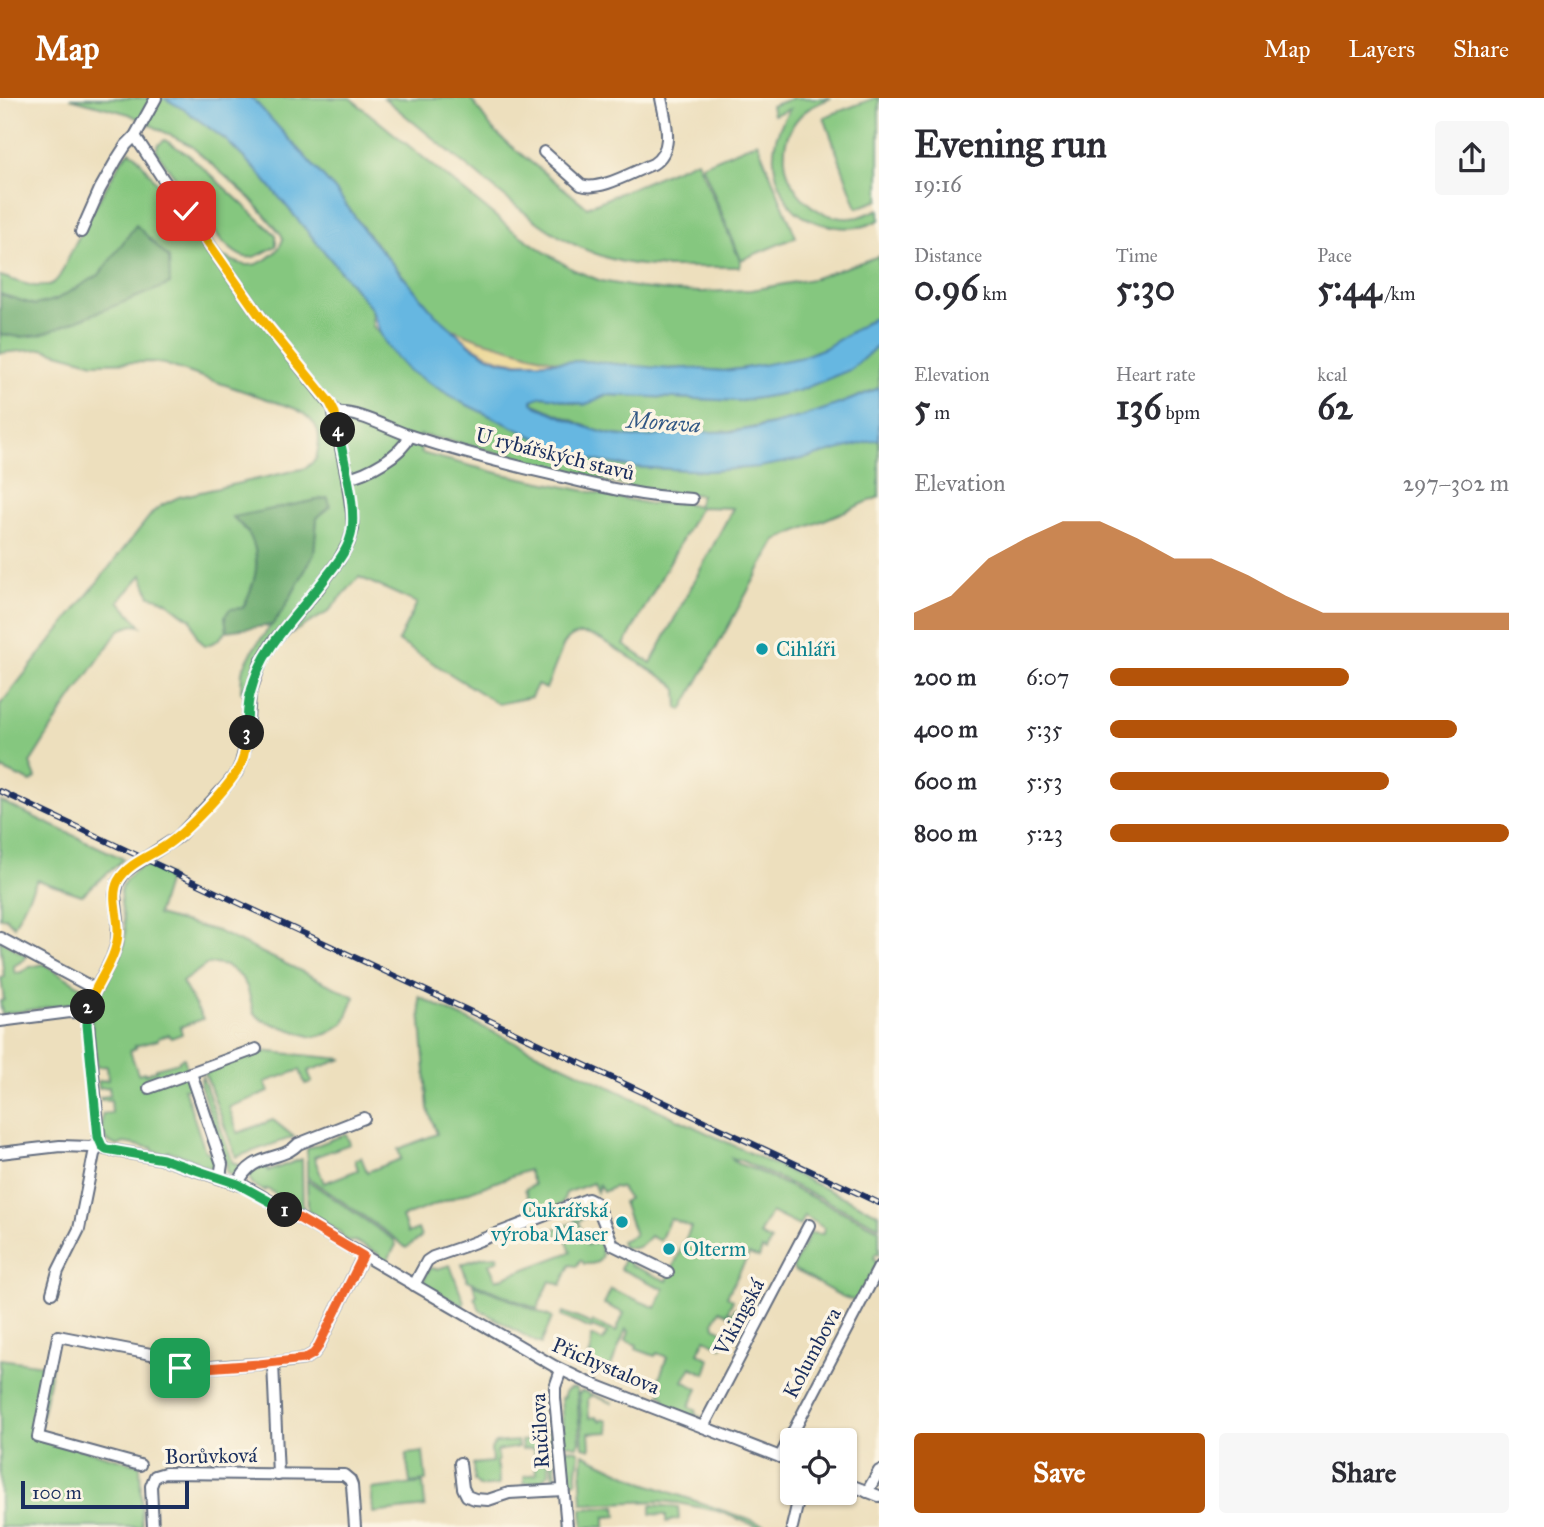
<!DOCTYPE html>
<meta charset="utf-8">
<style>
:root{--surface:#fff;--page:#f7f7f7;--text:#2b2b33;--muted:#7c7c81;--accent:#b45309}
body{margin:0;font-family:"IM FELL Great Primer",serif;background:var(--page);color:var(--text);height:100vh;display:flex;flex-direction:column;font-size:26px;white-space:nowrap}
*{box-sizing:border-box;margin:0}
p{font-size:23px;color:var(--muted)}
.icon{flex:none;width:38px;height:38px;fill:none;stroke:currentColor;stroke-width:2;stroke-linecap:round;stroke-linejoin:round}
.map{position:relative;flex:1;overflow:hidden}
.panel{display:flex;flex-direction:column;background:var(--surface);width:665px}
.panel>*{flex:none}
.tools{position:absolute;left:780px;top:1330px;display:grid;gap:14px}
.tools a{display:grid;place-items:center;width:77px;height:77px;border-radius:7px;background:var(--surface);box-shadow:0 2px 5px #0004;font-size:35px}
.scale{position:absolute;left:21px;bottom:18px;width:168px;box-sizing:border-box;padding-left:7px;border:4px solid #1b2f5e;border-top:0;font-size:19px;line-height:24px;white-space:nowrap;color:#1b2f5e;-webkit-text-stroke:5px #fcf5e5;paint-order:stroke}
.pin{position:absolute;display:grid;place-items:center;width:60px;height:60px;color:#fff;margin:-30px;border-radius:14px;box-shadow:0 4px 10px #0006}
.km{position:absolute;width:35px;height:35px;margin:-18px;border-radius:50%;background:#222;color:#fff;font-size:19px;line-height:35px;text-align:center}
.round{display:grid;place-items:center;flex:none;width:74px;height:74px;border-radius:7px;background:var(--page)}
.headline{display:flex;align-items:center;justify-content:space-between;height:119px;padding:0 35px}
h1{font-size:38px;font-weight:700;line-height:52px}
.figures{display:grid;grid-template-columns:repeat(3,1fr);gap:10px;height:119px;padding:7px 35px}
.figures div{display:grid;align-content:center}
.figures b{font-size:35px;font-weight:700}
.figures small{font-size:19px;font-weight:400}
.figures p{font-size:19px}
.chart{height:196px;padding:14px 35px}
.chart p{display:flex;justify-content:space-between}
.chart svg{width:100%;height:126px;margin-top:7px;fill:var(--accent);opacity:.7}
.action{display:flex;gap:14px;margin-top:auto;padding:14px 35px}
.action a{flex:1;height:80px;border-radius:7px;background:var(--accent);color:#fff;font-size:28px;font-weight:700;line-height:80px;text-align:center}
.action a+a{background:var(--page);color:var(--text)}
ul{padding:0 35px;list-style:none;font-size:23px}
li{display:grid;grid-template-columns:112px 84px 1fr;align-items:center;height:52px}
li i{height:18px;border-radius:9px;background:var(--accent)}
header{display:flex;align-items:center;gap:42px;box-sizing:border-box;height:98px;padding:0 35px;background:var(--accent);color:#fff}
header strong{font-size:33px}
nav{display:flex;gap:38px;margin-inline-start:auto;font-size:24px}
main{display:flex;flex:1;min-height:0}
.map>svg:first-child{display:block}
.green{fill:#85c77f;stroke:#507b6e;stroke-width:2;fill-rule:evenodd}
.forest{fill:#6cac6e;stroke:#446e66;stroke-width:2}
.sand{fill:#eeda9e;stroke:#84847e;stroke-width:2}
.water{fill:#66b7e1;stroke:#4073a0;stroke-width:2}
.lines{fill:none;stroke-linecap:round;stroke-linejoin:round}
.street-casing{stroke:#646d7f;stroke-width:14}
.street{stroke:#fff;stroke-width:10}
.rail-casing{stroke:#1b2f5e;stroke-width:6}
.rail{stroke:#fcf5e5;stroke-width:3.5;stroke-dasharray:10;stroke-linecap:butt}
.split-1-casing{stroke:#fff;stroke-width:14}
.split-2-casing{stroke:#fff;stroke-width:14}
.split-3-casing{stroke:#fff;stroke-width:14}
.split-4-casing{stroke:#fff;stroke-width:14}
.split-5-casing{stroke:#fff;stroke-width:14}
.split-1{stroke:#f0652b;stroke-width:9}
.split-2{stroke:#22a559;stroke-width:9}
.split-3{stroke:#f5b400;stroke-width:9}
.split-4{stroke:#22a559;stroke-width:9}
.split-5{stroke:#f5b400;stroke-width:9}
.culture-dot{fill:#0f9aa8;stroke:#fcf5e5;stroke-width:2.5}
.labels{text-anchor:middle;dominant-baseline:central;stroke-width:7;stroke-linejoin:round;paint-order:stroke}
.street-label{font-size:21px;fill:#1b2f5e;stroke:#fcf5e5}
.culture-label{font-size:21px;fill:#0d838f;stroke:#fcf5e5;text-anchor:start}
.water-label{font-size:23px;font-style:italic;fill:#325885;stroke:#fcf5e5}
</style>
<header>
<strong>Map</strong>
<nav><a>Map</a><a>Layers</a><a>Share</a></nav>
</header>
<main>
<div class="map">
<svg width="879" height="1429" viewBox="0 0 879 1429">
<rect width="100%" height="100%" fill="#fcf5e5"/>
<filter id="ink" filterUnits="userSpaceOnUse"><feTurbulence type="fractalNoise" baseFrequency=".0143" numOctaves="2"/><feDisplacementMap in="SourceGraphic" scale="14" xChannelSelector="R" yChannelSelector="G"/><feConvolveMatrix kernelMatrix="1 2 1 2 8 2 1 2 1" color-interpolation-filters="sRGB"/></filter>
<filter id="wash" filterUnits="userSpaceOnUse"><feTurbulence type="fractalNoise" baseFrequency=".00686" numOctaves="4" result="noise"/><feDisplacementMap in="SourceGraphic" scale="28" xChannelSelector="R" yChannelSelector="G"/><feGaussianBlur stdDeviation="1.57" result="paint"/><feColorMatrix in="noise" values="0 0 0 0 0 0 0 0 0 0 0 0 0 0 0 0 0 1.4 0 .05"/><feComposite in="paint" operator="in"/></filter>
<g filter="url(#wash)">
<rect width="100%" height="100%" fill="#eddfbd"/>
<g class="green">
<path d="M70,0H164L185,12L226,42L260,76L371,210L373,228L381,237L390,252L408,272L463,305L557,350L597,363L633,369L709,373L753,369L879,341V399L776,442L682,612L678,610L677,592L672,585L600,541C587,535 574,532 564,546L546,591L537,587L531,599L498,606L398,543L417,505L359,479L328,514L271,547L250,596L241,594L242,573L254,550L285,509L314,456L317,420L330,408L327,400L234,420L251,438L255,451L257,473L252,491L243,510L225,518L227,533L217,543L205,548L197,539L191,521C175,513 170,501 150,498L142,477L119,503L141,528L133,527L119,532L62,614L30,665L36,680L31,684L2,671L0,674V607L153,414L162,407L179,399L306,370L316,361C322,335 321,326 296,311L164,266L151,264L94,265L43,251L0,255V236L20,239L170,186L136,128L99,177L55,202L35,207L0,196V178C15,182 38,194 53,185C61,180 64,169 67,162C84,127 103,94 123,60L130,53L136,57L208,154C230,157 243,176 265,162C275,155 279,152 283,141L281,136L251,101L190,47L129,16ZM420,337L452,343L596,381L645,392L701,397L697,408L683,404L650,406L502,376L421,355ZM700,409L733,410L651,565L624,547Z"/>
<polygon points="252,0 350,0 511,131 546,155 574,172 601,183 640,190 670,193 701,194 751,192 812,181 879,158 879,217 825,250 799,260 779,265 723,273 687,270 659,271 586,263 549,264 456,236 434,215 367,135 336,93"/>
<path d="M384,0H470L494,33L507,45L587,109L697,62L741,165L740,169C702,168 661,172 623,164C566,152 523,114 479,78C447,52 416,26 384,0Z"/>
<path d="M793,0H831C821,4 811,8 803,15C759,56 801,130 859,119C865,117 872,114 879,111V122C873,125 865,129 859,129C836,132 804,125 790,107C785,101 783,93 780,87C768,60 774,35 790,11L773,17L771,8Z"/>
<polygon points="875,0 879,0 879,102 857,110 824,19"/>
<path d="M165,42L189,57L276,137V148C250,163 245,165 222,143L156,53L158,47Z"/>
<polygon points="757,44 796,139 741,162 702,67"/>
<polygon points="879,246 879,290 812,317 772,326 734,333 687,335 653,340 614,337 595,332 532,305 534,300 542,298 551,299 576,306 606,297 741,303 798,293 852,271"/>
<polygon points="0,703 124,761 82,797 37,782 14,828 5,819 0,820"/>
<path d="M142,768H149L169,778L157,817L217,833L355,899L344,925L327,936L312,939L262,922L254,915L247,889L241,879L227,868L214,866L206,867L182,884L203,921L180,929L182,936L171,940L169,937L158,940V942L135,948L136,950L130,953L138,976L144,974L145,976L156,972V970L179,964V962L184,960L193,991L184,990L205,1053L215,1057L217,1069L215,1071L199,1066L196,1062L169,1053L165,1056L153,1053L152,1050L124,1045L118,1048C99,1042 103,1034 102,1016L112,1015L111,1002H101L100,999L110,998L109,989L99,990L98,983L108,982L107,968L97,969C95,948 87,923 95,904C102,885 120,864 124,845C131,812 102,792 142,768Z"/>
<path d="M0,842L26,858L25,861L14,868V873L16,875L21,874L30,869L44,866L86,892C90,904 83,910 71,909L69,906L2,916L0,903L4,902L1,880L4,879Z"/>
<path d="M419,899L879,1116V1128L742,1063L732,1060L736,1065L755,1072L879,1131V1157L876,1155L874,1160L877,1166L857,1203C840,1201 812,1180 794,1172L793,1169L810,1135L823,1136L824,1130L804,1118L799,1128L771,1114L759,1137L771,1143L766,1153L762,1151L759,1160L749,1156L727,1198L733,1202L728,1213L732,1215L735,1210L741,1213L737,1221L720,1212L714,1223L715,1229L722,1233L724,1236L722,1240L725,1242L722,1249L705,1241L698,1255L710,1261L705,1276L691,1269L683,1283L698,1291L689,1309L696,1312L695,1317L701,1319L698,1320L663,1308L665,1299L660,1296L663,1289L657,1287L667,1259L657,1255L655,1258L636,1251L637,1247L626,1243L629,1233L626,1231L607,1278C593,1272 588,1274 589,1257H591L590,1255L592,1238L603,1243L607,1235L592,1229L591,1231L561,1218L563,1214L592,1226L593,1224L616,1234L624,1215L604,1206L611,1191L656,1210L664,1191L620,1171L626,1156L631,1160L630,1167L667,1183L691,1129L670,1120L660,1143L650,1138C641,1148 637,1153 623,1149L621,1143L635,1137L623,1104L628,1100L621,1090L614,1089L603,1094L599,1087L597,1094L593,1085L566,1095L562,1106L536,1117L534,1115L525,1091L534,1087L528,1072L402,1119L408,1135L418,1131L421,1139L406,1150L395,1140L307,1079V1051L346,1036L350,1046L314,1059L324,1085L358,1072L355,1062L361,1059L367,1074L401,1061L398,1051L437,1036L428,1011Z"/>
<polygon points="260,953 343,961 308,973 312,984 305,986 300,972 265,984 269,994 229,1009 238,1035 273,1022 294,1039 236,1059 205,975"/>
<polygon points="202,978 233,1065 236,1065 241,1071 235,1077 229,1076 226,1073 227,1068 200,986"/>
<path d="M302,1061L303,1116L292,1110V1106L267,1091L264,1093C256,1089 248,1085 250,1075L264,1066L269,1073Z"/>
<polygon points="307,1082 394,1142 396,1147 386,1165 380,1162 379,1156 355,1143 350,1144 343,1140 341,1135 317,1120 313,1122 306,1118 308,1112"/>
<path d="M587,1107L593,1110L592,1116L578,1123L587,1147L599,1143C605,1159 602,1167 584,1166L583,1164L580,1162L577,1168L570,1167L561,1187L550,1183L537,1211L467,1182L462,1166L483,1159L497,1158L499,1162L489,1166L496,1182L571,1154L565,1138L558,1140L554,1131L576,1124L572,1113Z"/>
<path d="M450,1167L464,1204L463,1208L427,1189C422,1182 426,1176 430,1170L437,1171Z"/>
<polygon points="473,1186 551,1219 552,1220 541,1246 536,1244 480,1212 474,1199 477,1197"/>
<polygon points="0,1261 52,1268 38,1339 140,1367 142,1429 0,1429"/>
<polygon points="545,1283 551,1283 549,1295 556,1379 553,1385"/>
<path d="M573,1290L577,1291L580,1344L577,1348L564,1346L561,1300L564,1299C564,1293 567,1291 573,1290Z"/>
<polygon points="583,1293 613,1305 592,1297 588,1301 589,1320 596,1319 597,1321 602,1323 603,1321 607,1323 609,1334 589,1335 590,1351 583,1349 579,1295"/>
<polygon points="546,1341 549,1375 541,1383 524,1385 524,1378 536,1376 534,1350 522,1351 521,1343"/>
<polygon points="517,1343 518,1349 497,1353 498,1363 496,1364 497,1369 498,1369 499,1387 480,1389 474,1383 473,1366 492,1364 491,1351 495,1345"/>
<polygon points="564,1351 577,1352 579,1355 576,1384 567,1384"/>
<polygon points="423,1354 426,1383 410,1385 406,1356"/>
<polygon points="583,1356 644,1385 770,1429 759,1429 717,1413 678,1405 659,1403 582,1406 581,1384"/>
<polygon points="423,1385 425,1409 373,1415 371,1391"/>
<polygon points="651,1407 678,1409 679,1421 666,1424 666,1417 651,1416"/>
<polygon points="616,1408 617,1418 605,1419 605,1429 583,1429 582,1411"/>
</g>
<g class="forest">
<polygon points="136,127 169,160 170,186 40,237 20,239 0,236 0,196 35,207 55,202 99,177"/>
<path d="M328,400L330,408L317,420L314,456L285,509L272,527L227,533L225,518L230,511L243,510C253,489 263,464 251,440C248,432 239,425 233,419Z"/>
</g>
<path class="sand" d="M450,230L478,241L559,264C504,265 494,267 450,230Z"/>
<path class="water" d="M164,0H252L336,93L367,136L434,215L471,248L484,256L500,263L515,265L586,263L669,271L687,270L723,273L740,271L799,260L825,250L879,217V246L852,271L798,293L741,303L606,297C597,300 591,306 584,307L551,299L542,298L532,302V305L538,309C563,318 586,332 613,337C642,342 660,337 688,335C703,333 720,335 736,333C786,326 833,310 879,290V341L807,360L759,369L709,373L633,369L597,363L557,350L463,305L408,272L390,252L381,237L371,210L260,76L226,42L185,12Z"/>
</g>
<g filter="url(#ink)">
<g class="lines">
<g class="street-casing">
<g id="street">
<path d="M544,54L581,87C600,94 634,73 653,66C676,51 665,22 661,0"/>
<polyline points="81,134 100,91 117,61 126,47 135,38 156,0"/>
<path d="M335,315C360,313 388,331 411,338C457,353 503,365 550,376C597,388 643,399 692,401"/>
<path d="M347,380C369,375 400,358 410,338"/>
<polyline points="0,840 95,891"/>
<polyline points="0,923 70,914 87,915"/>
<polyline points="191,975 222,1066 220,1079"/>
<polyline points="149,990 256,951"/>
<polyline points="100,1046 87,915 92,899 112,860 117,845 118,823 115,797 118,784 124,775 133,768 178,739 225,689 237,674 241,665 246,646 250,596 261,564 273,544 317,492 339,462 349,444 353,431 352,415 347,380 333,310 261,220 163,81 135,38"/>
<polyline points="0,1055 60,1048 90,1049 100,1046 106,1051 163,1061 246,1089 554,1268 587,1284 793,1364"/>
<path d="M238,1086C251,1054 282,1064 298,1046L364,1020"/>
<polyline points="414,1187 427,1163 433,1159 462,1149 588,1101 596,1105 613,1147 668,1174"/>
<polyline points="52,1195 58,1173 79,1131 94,1056 100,1046"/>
<polyline points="273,1265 278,1377"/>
<polyline points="561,1272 555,1289 555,1300 567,1429"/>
<polyline points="703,1329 809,1127"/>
<polyline points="780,1359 879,1169"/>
<polyline points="460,1365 463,1390 467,1398 475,1401 488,1402 509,1395 563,1392"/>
<polyline points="140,1367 38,1339 58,1238 161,1258 171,1262 182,1271 273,1265 304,1261 313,1256 317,1251 363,1158"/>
<polyline points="845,1385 879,1398"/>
<polyline points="867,1394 879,1373"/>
<polyline points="153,1429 151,1388 155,1378 165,1375 344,1377 350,1382 352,1387 355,1429"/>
<polyline points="792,1429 800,1395"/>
</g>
</g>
<use href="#street" class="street"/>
<g class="rail-casing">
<polyline id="rail" points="0,693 879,1105"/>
</g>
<use href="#rail" class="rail"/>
</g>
</g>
<g class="lines" filter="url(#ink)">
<g class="split-1-casing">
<polyline id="split-1" points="180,1270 192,1271 259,1266 304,1261 313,1256 317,1251 363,1158 285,1112"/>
</g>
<g class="split-2-casing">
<polyline id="split-2" points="88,909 87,927 98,1039 102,1048 106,1051 163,1061 238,1086 285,1112"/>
</g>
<g class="split-3-casing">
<path id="split-3" d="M88,909C96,884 117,862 118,835C119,818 110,799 118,783C127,766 150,758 165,748C184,736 232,687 241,666C245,657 246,646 247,635"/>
</g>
<g class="split-4-casing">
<path id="split-4" d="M247,635C247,621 247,606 251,593C262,547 300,515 327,478C337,465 350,449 352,432C356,406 343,358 338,332"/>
</g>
<g class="split-5-casing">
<polyline id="split-5" points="186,113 261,220 330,305 335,315 338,332"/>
</g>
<use href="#split-1" class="split-1"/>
<use href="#split-2" class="split-2"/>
<use href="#split-3" class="split-3"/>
<use href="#split-4" class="split-4"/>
<use href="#split-5" class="split-5"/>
</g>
<g class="culture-dot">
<circle cx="762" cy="551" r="7"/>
<circle cx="622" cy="1124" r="7"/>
<circle cx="669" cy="1151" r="7"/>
</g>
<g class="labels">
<g class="street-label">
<text transform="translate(555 356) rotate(14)">U rybářských stavů</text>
<text transform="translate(739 1219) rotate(-62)">Vikingská</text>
<text transform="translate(812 1255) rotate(-62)">Kolumbova</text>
<text transform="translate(606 1268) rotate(23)">Přichystalova</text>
<text transform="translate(540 1333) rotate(-93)">Ručilova</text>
<text transform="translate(211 1358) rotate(-1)">Borůvková</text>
</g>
<g class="culture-label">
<text x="776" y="551">Cihláři</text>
<text x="608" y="1112" text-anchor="end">Cukrářská<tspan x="608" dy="24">výroba Maser</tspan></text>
<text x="683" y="1151">Olterm</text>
</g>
<g class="water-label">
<text transform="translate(664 324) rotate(4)">Morava</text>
</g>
</g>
</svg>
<div class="tools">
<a><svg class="icon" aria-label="locate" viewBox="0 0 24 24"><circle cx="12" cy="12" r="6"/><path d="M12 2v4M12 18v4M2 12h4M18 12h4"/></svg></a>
</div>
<div class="scale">100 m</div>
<div class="pin" style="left:180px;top:1270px;background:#1e9e55"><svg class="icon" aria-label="arrive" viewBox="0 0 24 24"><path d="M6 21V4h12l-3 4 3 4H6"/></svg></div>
<div class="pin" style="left:186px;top:113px;background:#d93025"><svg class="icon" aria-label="check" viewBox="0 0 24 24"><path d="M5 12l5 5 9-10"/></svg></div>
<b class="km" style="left:285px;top:1112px">1</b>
<b class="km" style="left:88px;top:909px">2</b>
<b class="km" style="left:247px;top:635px">3</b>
<b class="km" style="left:338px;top:332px">4</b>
</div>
<section class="panel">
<div class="headline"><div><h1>Evening run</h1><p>19:16</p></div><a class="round"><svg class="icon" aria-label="share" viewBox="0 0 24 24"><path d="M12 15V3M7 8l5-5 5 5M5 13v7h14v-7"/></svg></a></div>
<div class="figures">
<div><p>Distance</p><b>0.96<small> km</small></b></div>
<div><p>Time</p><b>5:30</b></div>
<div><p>Pace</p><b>5:44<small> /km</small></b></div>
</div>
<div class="figures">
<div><p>Elevation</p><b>5<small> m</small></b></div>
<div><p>Heart rate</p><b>136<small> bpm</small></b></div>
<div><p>kcal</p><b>62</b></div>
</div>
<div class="chart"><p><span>Elevation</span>297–302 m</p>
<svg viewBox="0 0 160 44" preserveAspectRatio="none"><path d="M0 44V38L10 32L20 19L30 12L40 6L50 6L60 12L70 19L80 19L90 25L100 32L110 38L120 38L130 38L140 38L150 38L160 38V44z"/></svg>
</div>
<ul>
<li><b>200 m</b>6:07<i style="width:60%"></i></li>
<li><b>400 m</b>5:35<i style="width:87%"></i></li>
<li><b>600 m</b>5:53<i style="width:70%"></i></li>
<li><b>800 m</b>5:23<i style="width:100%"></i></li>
</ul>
<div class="action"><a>Save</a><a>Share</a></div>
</section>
</main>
